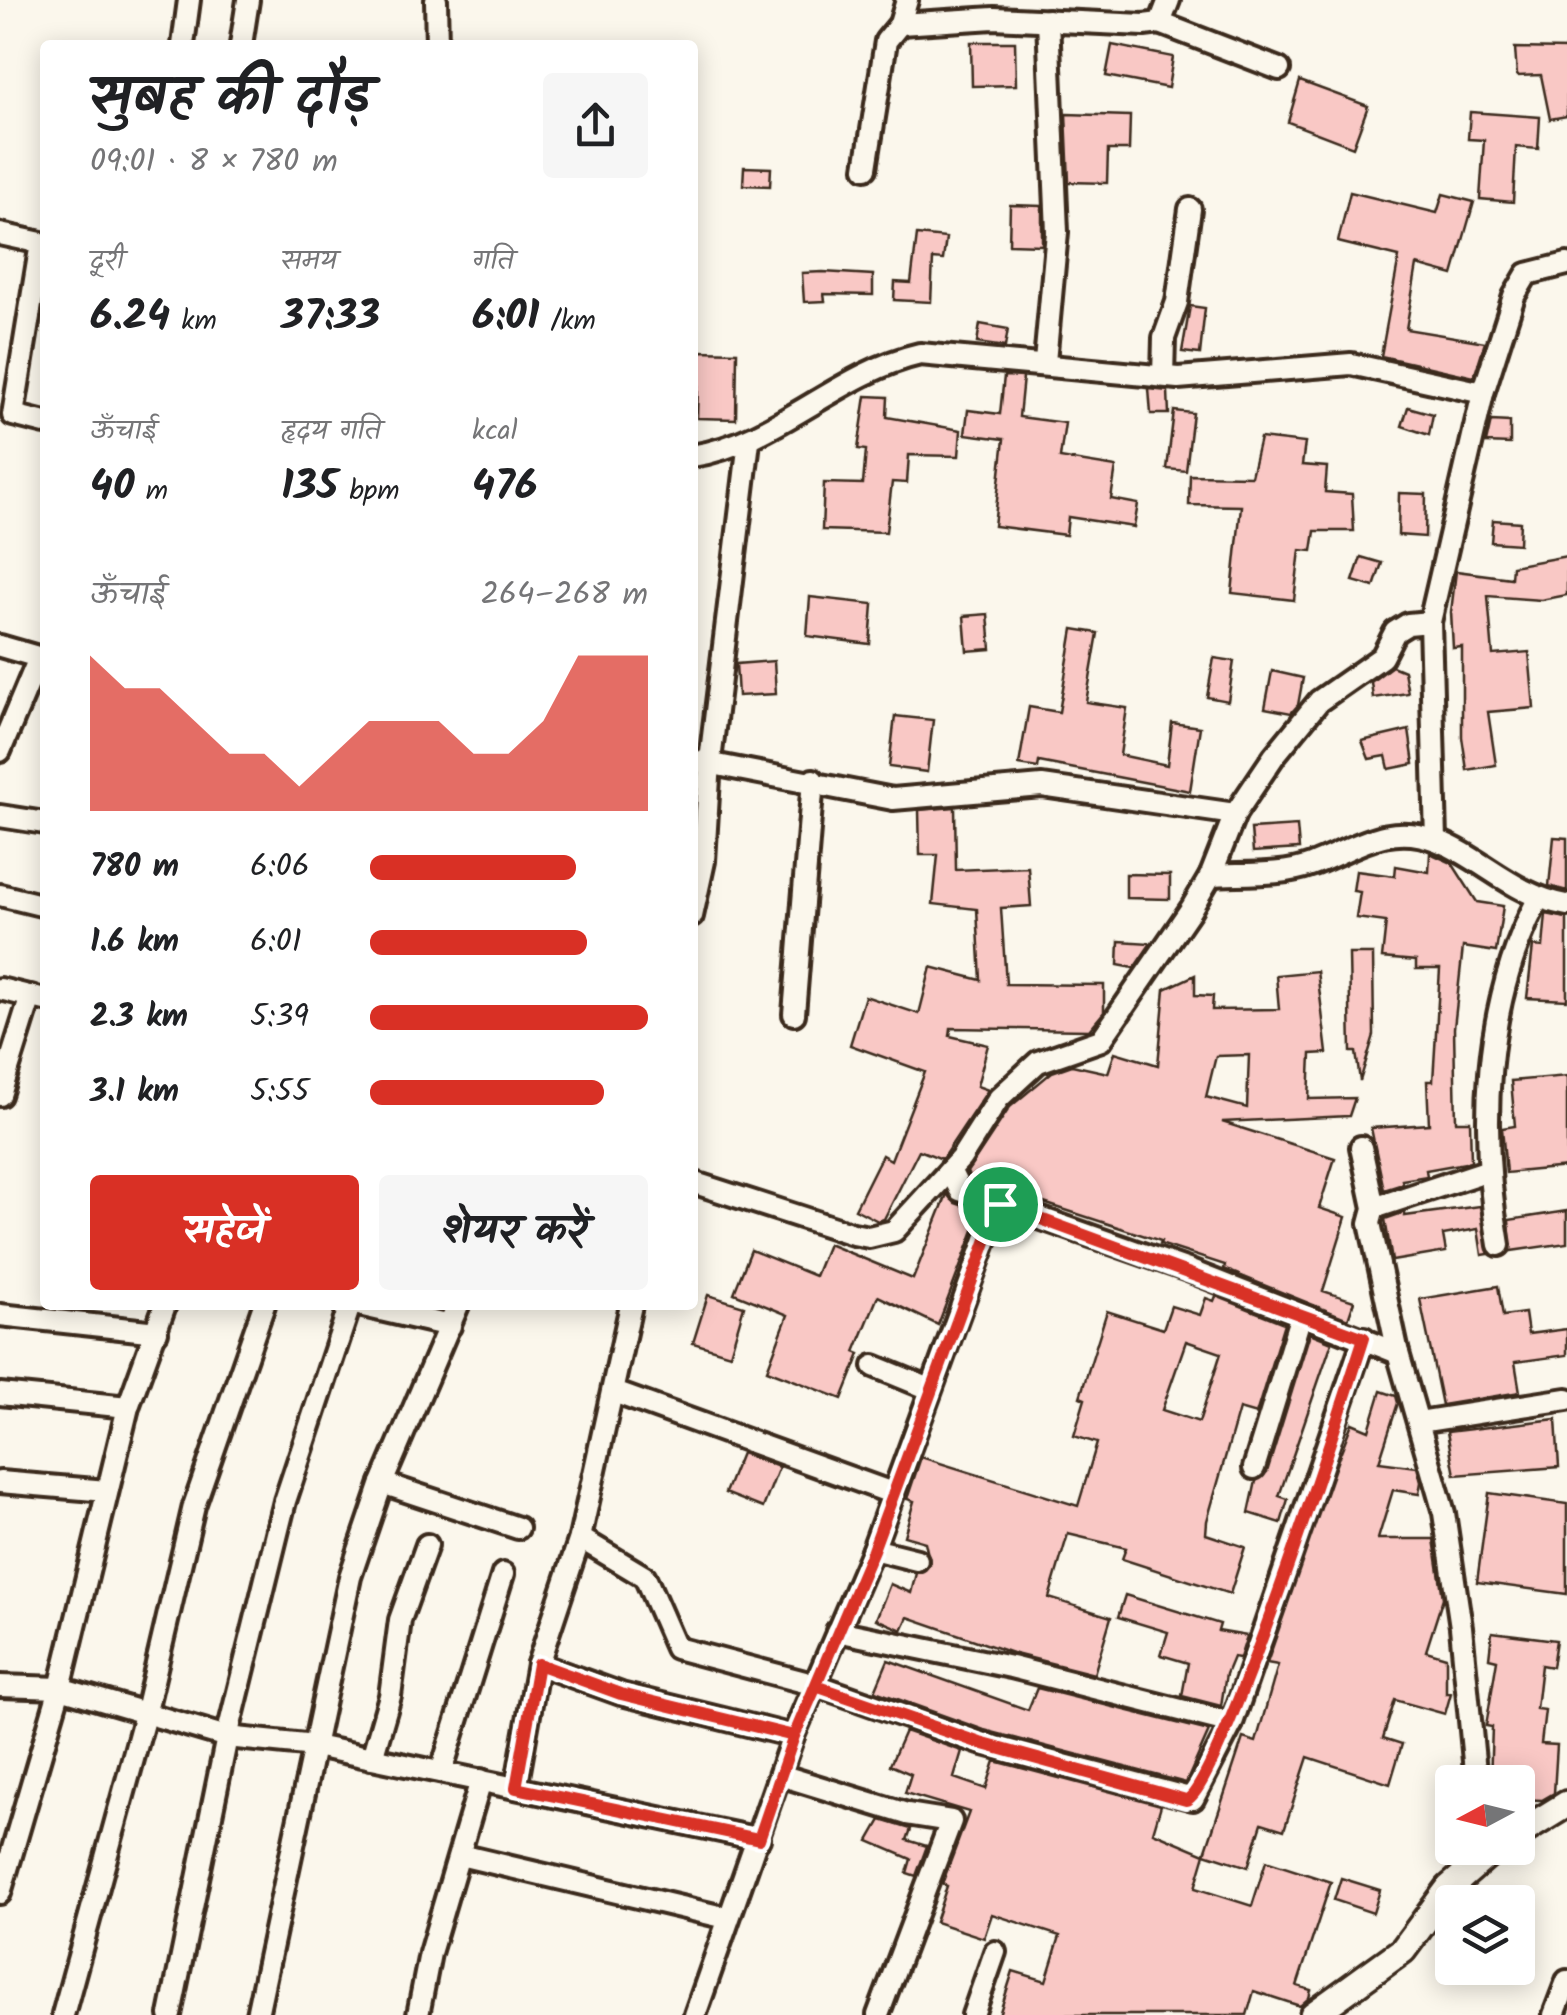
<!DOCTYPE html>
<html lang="hi">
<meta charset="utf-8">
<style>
:root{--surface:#fff;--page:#f6f6f6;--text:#202124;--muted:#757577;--accent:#d93025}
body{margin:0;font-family:Kalam,"Playpen Sans Deva",sans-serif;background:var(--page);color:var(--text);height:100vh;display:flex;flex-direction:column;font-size:38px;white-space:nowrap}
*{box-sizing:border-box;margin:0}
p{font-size:32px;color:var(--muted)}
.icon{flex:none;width:55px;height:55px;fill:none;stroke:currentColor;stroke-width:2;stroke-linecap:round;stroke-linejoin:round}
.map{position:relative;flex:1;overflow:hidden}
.panel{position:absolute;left:40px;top:40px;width:658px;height:1270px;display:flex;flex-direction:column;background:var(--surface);border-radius:10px;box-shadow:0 5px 25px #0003}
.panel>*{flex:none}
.needle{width:65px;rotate:263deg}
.tools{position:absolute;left:1435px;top:1765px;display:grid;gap:20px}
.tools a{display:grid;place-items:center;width:100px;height:100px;border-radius:10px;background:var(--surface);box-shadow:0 5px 25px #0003;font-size:50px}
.pin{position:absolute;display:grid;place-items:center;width:85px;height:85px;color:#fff;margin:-42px;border:5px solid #fff;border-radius:50%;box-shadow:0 2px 10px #0007}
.round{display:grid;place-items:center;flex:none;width:105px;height:105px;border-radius:10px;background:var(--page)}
.overview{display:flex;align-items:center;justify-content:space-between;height:170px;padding:0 50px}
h1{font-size:55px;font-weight:700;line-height:75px}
.metrics{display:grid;grid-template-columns:repeat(3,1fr);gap:15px;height:170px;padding:10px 50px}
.metrics div{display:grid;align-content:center}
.metrics b{font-size:42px;font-weight:700}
.metrics small{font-size:28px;font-weight:400}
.metrics p{font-size:28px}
.chart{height:280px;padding:20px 50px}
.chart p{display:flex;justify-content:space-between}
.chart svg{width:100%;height:180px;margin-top:10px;fill:var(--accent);opacity:.7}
.action{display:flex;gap:20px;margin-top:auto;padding:20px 50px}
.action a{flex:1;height:115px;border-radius:10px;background:var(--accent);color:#fff;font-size:40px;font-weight:700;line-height:115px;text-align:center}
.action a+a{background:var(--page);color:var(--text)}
ul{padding:0 50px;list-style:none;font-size:32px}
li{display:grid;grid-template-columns:160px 120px 1fr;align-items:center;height:75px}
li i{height:25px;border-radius:12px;background:var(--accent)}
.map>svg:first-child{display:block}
.building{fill:#f9c8c5;stroke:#3b2a1e;stroke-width:2.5;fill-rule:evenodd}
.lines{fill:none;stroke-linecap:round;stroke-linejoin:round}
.minor-casing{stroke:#3b2a1e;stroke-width:28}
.tertiary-casing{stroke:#3b2a1e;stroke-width:32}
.minor{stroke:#fbf7ec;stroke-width:20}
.tertiary{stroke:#fbf7ec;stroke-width:25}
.route-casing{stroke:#fff;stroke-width:20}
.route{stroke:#d93025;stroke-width:12}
</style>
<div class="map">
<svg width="1567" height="2015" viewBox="0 0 1567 2015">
<rect width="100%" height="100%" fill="#fbf7ec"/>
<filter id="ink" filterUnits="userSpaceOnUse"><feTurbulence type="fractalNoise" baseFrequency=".01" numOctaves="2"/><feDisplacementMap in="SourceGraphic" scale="20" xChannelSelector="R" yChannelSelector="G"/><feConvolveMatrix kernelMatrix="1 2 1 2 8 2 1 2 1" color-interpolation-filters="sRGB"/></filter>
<g filter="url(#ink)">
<g class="building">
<polygon points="971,42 1015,42 1016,85 972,86"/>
<polygon points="1112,45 1173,57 1168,88 1106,76"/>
<polygon points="1515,48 1567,49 1567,116 1550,119 1541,75 1517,76"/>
<polygon points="1300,81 1368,106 1353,147 1288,122"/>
<polygon points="1470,112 1540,117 1538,149 1516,147 1513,202 1480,199 1484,140 1468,139"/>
<polygon points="1066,114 1130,116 1129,150 1108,150 1107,183 1069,182"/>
<polygon points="744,167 771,168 770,186 743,185"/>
<polygon points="1350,192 1437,213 1443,194 1474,202 1453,275 1417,265 1406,329 1485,342 1474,377 1381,356 1399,257 1338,242"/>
<polygon points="1010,205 1042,206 1042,245 1009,244"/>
<polygon points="917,235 946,238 943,260 933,259 931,302 894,300 895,282 911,283"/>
<polygon points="823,272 873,275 873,295 824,294 825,301 804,302 802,273"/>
<polygon points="1190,306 1205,308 1200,354 1182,352"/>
<polygon points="980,324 1008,329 1005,347 977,343"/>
<polygon points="699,351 737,352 736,419 697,418"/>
<polygon points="1004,376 1023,377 1019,417 1065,423 1060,458 1116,467 1111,499 1138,504 1134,527 1068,517 1066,535 994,526 1004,439 965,434 968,410 1000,414"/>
<polygon points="1149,389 1168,391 1169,414 1151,414"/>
<polygon points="866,396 888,397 887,417 961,430 959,456 909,455 907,483 892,482 886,532 822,530 824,483 863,484 866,450 858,449"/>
<polygon points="1408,407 1433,414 1429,435 1402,426"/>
<polygon points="1174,411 1193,413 1186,471 1167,469"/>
<polygon points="1491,421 1510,422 1510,444 1486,443"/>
<polygon points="1260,438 1305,443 1302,465 1327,467 1325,492 1352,494 1354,531 1315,531 1312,551 1300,550 1294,600 1232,593 1241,506 1189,505 1190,475 1251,476"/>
<polygon points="1399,493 1426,494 1425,537 1398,535"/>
<polygon points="1493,520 1520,522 1519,544 1491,542"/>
<polygon points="1567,556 1567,595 1541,600 1488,596 1493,655 1529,652 1534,708 1488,712 1496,765 1467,770 1462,737 1462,647 1453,648 1451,612 1456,571 1511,578 1512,566"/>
<polygon points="1361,557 1382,563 1374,587 1353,581"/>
<polygon points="810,597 873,604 870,644 807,636"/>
<polygon points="988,614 991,649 967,651 964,616"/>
<polygon points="1073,629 1098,633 1086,702 1127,708 1120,755 1167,765 1172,723 1200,727 1190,791 1039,762 1038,768 1019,765 1029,707 1059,712"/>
<polygon points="1214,658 1234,661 1228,701 1207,697"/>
<polygon points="774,661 776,694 738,696 736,664"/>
<polygon points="1392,666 1404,671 1408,693 1373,698 1371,682"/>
<polygon points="1272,671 1303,678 1298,705 1291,713 1265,708"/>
<polygon points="895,716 933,720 927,772 889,767"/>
<polygon points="1409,730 1414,764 1389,769 1386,756 1369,759 1362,741"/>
<polygon points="955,807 956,870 1028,867 1031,906 1001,908 1006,984 1104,985 1104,1012 1089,1030 951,1028 950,1036 988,1045 977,1086 988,1090 942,1159 919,1150 884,1219 878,1221 855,1209 882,1155 891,1160 925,1072 850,1045 865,996 919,1014 931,967 981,980 977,909 933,904 938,855 920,855 919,810"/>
<polygon points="1297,826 1299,849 1253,852 1251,829"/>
<polygon points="1554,837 1567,838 1567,891 1549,886"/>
<polygon points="1430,853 1452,863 1477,902 1503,906 1496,952 1463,947 1454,1028 1455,1078 1456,1121 1470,1121 1471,1162 1426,1170 1427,1176 1402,1180 1403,1184 1384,1190 1371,1128 1429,1124 1427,1081 1433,1081 1440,969 1416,969 1416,961 1382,958 1386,922 1356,918 1360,892 1353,891 1356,871 1395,876 1396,866 1429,872"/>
<polygon points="1126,874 1170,875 1170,899 1126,898"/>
<polygon points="1546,914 1567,918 1567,1000 1527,998 1533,946 1543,947"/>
<polygon points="1119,941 1151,943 1134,968 1118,965"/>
<polygon points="1349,954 1373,954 1374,1035 1360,1081 1356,1052 1351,1052"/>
<path d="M1317,971L1327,1053L1311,1054L1309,1099L1355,1098L1349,1116L1222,1122L1335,1158L1319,1208L1346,1217L1323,1291L1354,1301L1348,1319L1224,1269L1225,1265L1160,1244L1161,1241L970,1179L967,1172L1010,1107L1052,1072L1072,1065L1108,1073L1115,1052L1158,1065L1165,989L1195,975V995L1213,996L1212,1010L1279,1009L1276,975ZM1249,1055L1247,1108L1206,1097L1216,1056Z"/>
<polygon points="1567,1076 1567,1167 1506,1173 1502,1128 1515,1126 1511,1081"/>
<polygon points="947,1194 955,1203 981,1212 938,1325 878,1296 855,1352 860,1354 842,1399 767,1370 788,1315 734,1293 751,1250 815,1276 828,1244 913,1279"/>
<polygon points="1480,1206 1489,1254 1482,1255 1478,1229 1443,1235 1446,1252 1392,1261 1385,1219 1405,1212 1405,1216"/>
<polygon points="1567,1211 1567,1243 1511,1251 1509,1220"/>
<polygon points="1498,1286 1503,1316 1525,1313 1528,1334 1567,1329 1567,1355 1515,1362 1520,1392 1442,1405 1420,1299"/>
<polygon points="708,1295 744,1306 730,1354 693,1343"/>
<path d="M1216,1296L1284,1323L1256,1414L1239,1409L1207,1521L1206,1534L1245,1547L1230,1594L1122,1559L1126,1548L1068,1534L1049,1598L1111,1617L1094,1674L1015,1654L908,1617L902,1630L876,1619L890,1584L911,1593L916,1573L930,1564L925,1542L904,1536L914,1501L907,1499L921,1457L1078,1506L1097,1443L1074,1436L1085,1399L1080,1397L1107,1311L1163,1329L1171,1306L1200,1315L1206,1298L1214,1301ZM1186,1341L1221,1353L1199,1422L1162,1410Z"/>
<polygon points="1310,1333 1332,1342 1279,1496 1288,1499 1281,1523 1249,1513 1256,1481 1267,1472"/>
<polygon points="1381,1391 1396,1396 1398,1403 1379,1462 1417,1467 1421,1482 1419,1494 1393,1490 1378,1539 1434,1539 1443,1598 1426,1651 1446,1657 1446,1693 1451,1693 1445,1714 1395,1700 1383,1738 1402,1744 1390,1784 1308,1757 1284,1830 1262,1823 1248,1867 1205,1853 1243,1738 1256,1742 1278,1665 1267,1663 1338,1459 1352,1423 1369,1430"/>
<polygon points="1556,1419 1559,1467 1455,1475 1447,1432"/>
<polygon points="741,1453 779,1467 763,1508 725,1493"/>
<polygon points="1489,1493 1567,1504 1567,1594 1477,1582"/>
<polygon points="1125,1595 1220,1624 1218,1631 1247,1636 1240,1658 1233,1657 1226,1674 1221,1706 1182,1696 1188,1663 1161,1655 1168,1632 1118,1617"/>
<polygon points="1492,1632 1556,1640 1552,1667 1541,1665 1536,1709 1545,1710 1541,1744 1557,1745 1554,1793 1542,1800 1518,1799 1518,1782 1490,1782 1492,1727 1486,1726 1497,1660 1489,1658"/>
<polygon points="888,1660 1028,1710 1037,1688 1209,1731 1186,1783 984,1730 875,1691"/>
<polygon points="905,1731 962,1751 954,1778 986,1789 995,1761 1161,1805 1153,1832 1205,1854 1195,1888 1252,1906 1266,1861 1331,1882 1297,1986 1311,1990 1309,1998 1300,2006 1254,1991 1247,2015 999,2015 1013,1971 1046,1981 1060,1936 992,1914 984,1938 935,1922 947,1886 942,1884 969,1812 905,1793 911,1774 890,1765"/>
<polygon points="881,1820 911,1829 907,1840 927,1846 916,1876 907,1873 911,1859 869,1841"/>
<polygon points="1341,1878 1380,1890 1373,1913 1334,1900"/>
</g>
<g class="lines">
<g class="minor-casing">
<g id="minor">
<polyline points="436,0 437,45"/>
<polyline points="1160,23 1279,69"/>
<polyline points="900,24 994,18 1144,25 1160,23 1169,0"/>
<polyline points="183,45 189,0"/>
<polyline points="241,45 248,0"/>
<polyline points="866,168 886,41 900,24 907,0"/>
<polyline points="0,234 41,243 13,415 45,423"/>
<polyline points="1045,362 1057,232 1048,20"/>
<polyline points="1163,376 1164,338 1177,302 1190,209"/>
<path d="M692,456C777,443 837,373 920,354L1178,378L1351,364L1483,393"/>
<polyline points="1430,622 1436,840"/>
<polyline points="0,646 45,659"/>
<polyline points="0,751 39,658"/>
<polyline points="692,760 893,799 1042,786 1235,814"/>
<polyline points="0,816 45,823"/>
<path d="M1211,875C1242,873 1282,876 1311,865C1354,849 1388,821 1436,840C1483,858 1512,895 1567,905"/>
<polyline points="0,895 45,906"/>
<polyline points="692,916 704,861 710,761 749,441"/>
<polyline points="0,989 45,1000"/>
<polyline points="794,1014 813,780"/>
<polyline points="0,1095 31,996"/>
<polyline points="1361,1147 1374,1208 1370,1223 1398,1353 1444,1513 1461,1627 1476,1782"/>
<polyline points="950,1170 960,1190 1188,1270 1398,1353"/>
<polyline points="692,1182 853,1234 869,1237 894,1231 961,1158 999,1098 1038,1062 1101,1040 1191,909 1211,875 1235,814 1274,756 1319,701 1382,657 1395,632 1408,624 1430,622 1483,393 1514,296 1527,274 1567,264"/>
<polyline points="1374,1208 1486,1171"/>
<path d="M1499,1245C1479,1130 1483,1005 1538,899"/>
<polyline points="359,1305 450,1326"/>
<polyline points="0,1315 157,1332"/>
<polyline points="874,1366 930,1389"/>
<polyline points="614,1392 892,1493"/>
<polyline points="0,1394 128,1407"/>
<polyline points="1419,1422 1567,1399"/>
<polyline points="1254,1468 1301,1315"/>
<polyline points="0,1482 107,1491"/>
<polyline points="382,1483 518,1528"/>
<polyline points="580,1538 645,1577 676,1648 816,1685 980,1743 1193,1799 1232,1723 1364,1338"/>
<polyline points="873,1549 917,1560"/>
<polyline points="837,1631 1011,1667 1232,1723"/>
<polyline points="538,1664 621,1694 793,1736"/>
<polyline points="0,1686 60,1688 227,1737 315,1746 759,1839"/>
<polyline points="372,1758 390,1696 400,1620 427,1545"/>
<polyline points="441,1772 503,1574"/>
<polyline points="780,1775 907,1814 951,1821 878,2015"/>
<polyline points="516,1788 538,1664 580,1538 631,1305"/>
<polyline points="460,1855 727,1918"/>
<polyline points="0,1893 60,1688 128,1407 165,1305"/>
<polyline points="63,2015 145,1715 194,1506 264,1305"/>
<polyline points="170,2015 227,1737 285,1501 350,1305"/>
<polyline points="257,2015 350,1577 382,1483 458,1305"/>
<polyline points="418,2015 430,1953 481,1780"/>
<polyline points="695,2015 793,1736 873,1549 999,1204"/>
<polyline points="973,2015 995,1952"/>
<polyline points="1554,2015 1567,1981"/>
</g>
</g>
<g class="tertiary-casing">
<g id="tertiary">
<polyline points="1518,1834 1567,1804"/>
<polyline points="1313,2015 1403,1950 1449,1888 1495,1848"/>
</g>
</g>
<use href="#minor" class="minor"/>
<use href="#tertiary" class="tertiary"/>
</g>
</g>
<g class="lines" filter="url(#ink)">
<g class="route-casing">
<path id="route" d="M1000,1204L873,1550L794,1736L759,1839L516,1788L538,1664L621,1694L794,1736L816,1686L980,1743L1186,1800C1218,1793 1346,1394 1364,1338L1000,1204"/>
</g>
<use href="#route" class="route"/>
</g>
</svg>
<div class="tools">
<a><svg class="needle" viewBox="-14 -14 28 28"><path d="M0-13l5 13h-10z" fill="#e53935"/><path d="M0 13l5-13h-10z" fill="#757577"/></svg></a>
<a><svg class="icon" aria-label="layers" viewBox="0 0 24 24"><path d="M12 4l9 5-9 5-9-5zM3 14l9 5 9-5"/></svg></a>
</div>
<div class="pin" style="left:1000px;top:1204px;background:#1e9e55"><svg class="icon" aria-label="arrive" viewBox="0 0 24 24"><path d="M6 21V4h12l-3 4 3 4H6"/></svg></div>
<section class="panel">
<div class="overview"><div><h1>सुबह की दौड़</h1><p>09:01 · 8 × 780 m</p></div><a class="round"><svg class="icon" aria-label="share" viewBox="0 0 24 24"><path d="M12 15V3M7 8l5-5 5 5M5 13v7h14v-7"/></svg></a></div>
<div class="metrics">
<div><p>दूरी</p><b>6.24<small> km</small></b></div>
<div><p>समय</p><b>37:33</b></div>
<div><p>गति</p><b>6:01<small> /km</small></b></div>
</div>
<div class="metrics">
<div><p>ऊँचाई</p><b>40<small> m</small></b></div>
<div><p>हृदय गति</p><b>135<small> bpm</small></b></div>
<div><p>kcal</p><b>476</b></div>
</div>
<div class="chart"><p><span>ऊँचाई</span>264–268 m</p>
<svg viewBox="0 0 160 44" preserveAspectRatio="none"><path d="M0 44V6L10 14L20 14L30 22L40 30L50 30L60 38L70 30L80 22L90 22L100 22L110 30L120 30L130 22L140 6L150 6L160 6V44z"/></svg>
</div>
<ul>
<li><b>780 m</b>6:06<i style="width:74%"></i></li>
<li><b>1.6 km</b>6:01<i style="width:78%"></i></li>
<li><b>2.3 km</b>5:39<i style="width:100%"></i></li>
<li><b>3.1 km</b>5:55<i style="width:84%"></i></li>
</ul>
<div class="action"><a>सहेजें</a><a>शेयर करें</a></div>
</section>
</div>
